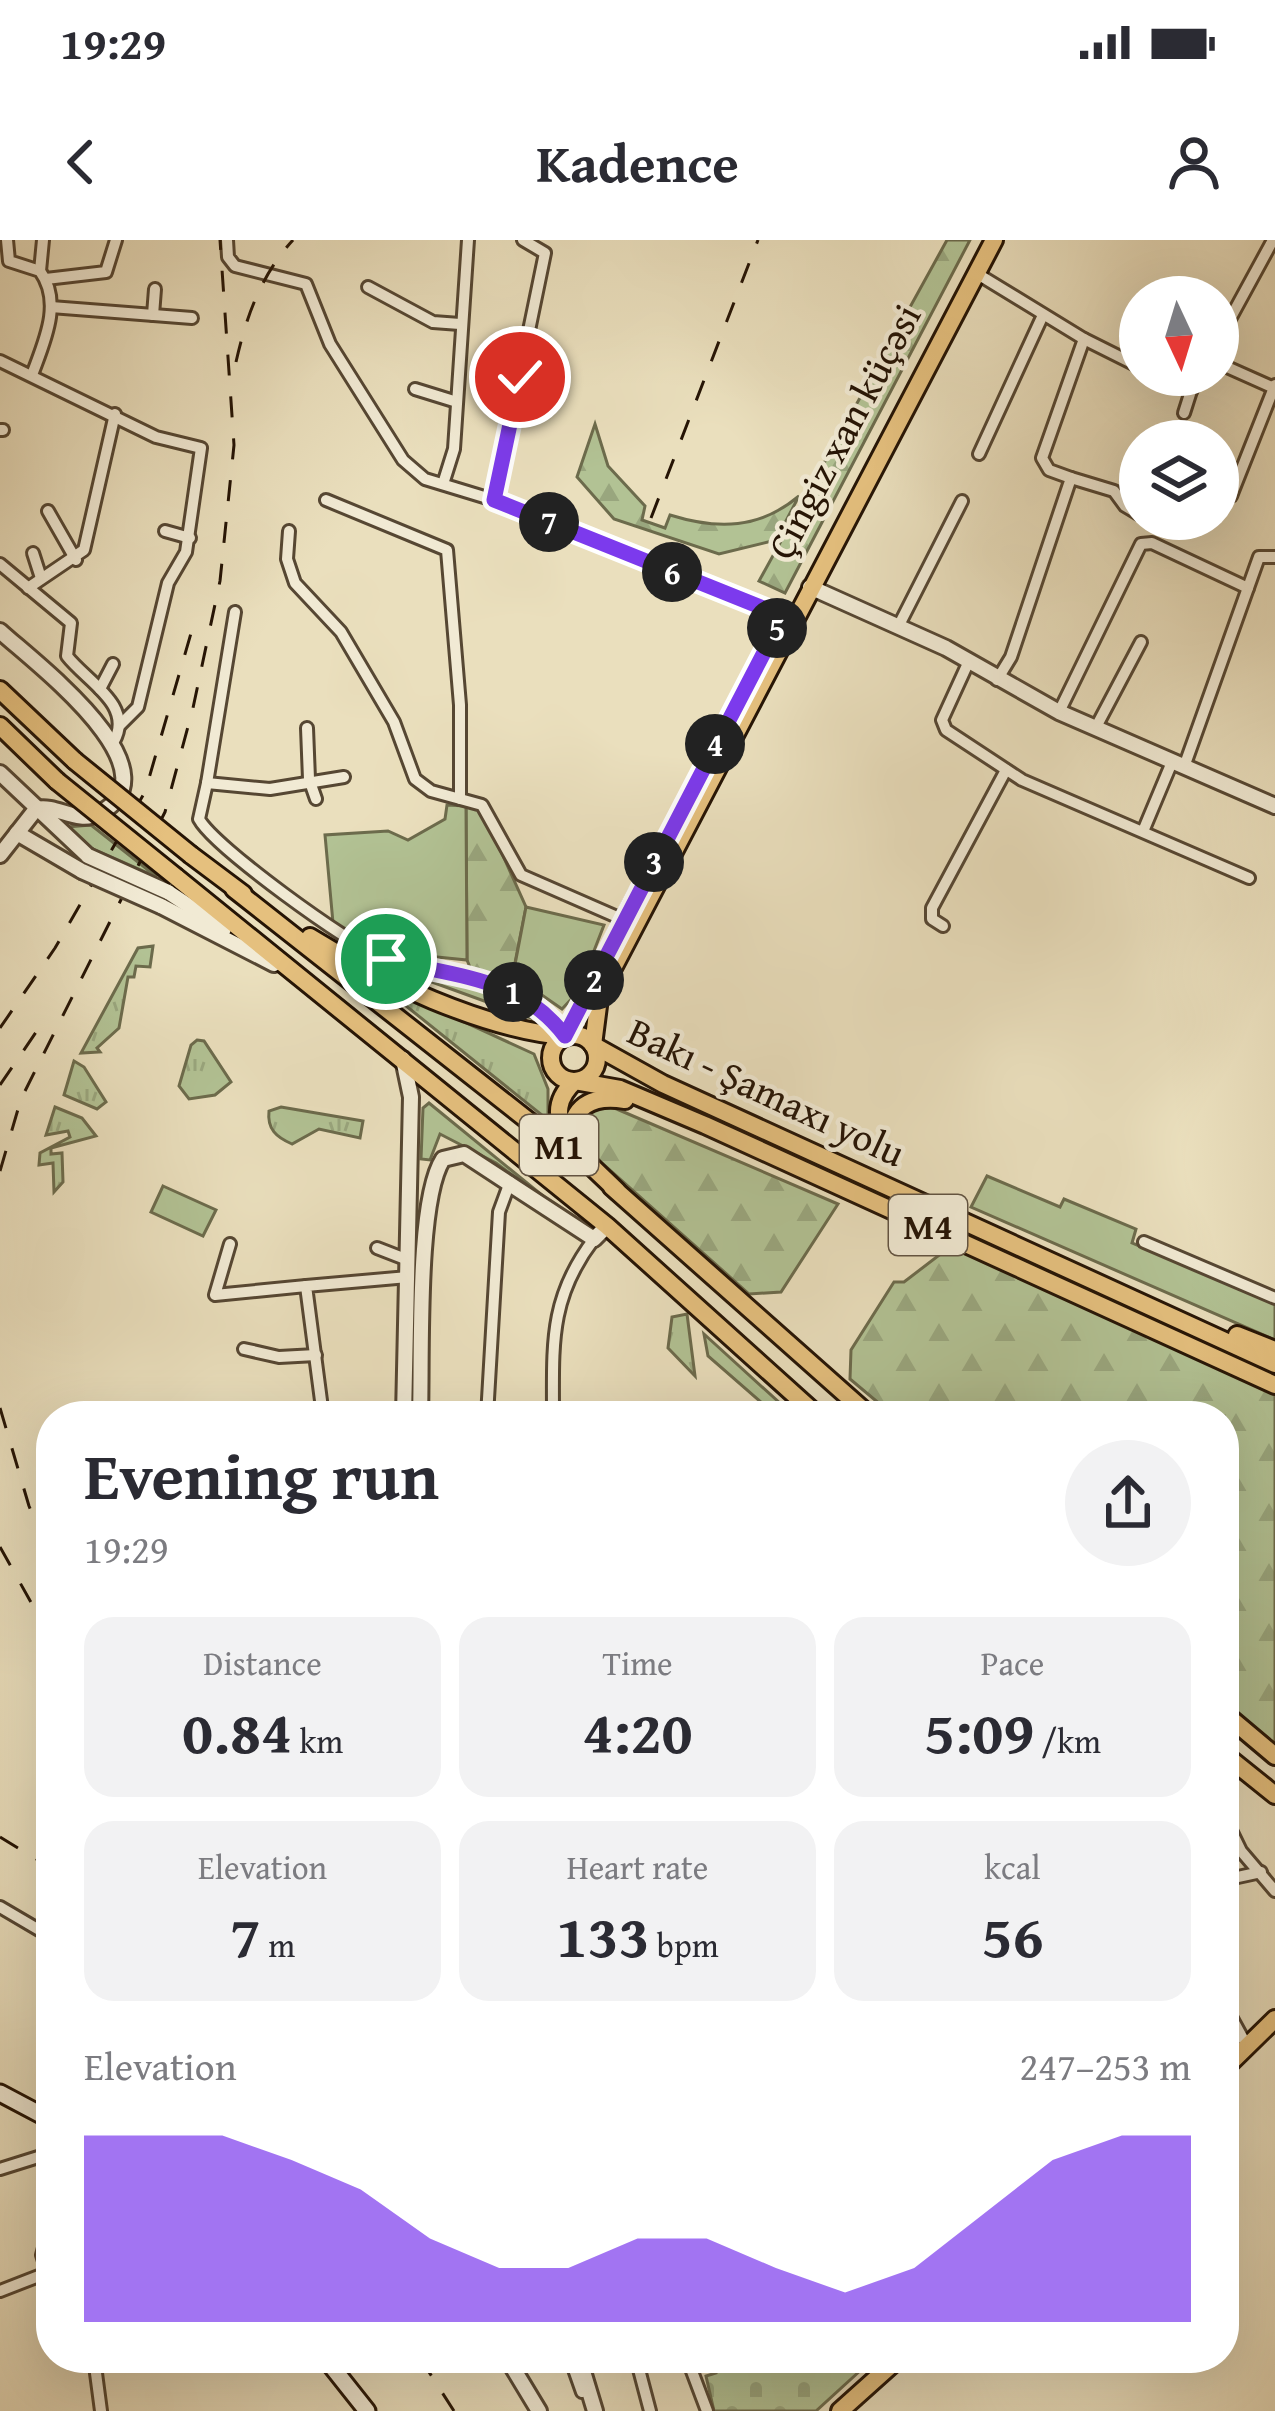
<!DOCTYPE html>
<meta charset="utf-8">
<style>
:root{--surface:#fff;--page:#f2f2f3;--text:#2b2b33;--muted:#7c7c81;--accent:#7c3aed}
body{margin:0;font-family:"Gentium Book Plus",serif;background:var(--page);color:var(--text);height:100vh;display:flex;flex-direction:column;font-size:45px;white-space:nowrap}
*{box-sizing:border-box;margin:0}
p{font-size:39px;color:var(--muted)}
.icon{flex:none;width:66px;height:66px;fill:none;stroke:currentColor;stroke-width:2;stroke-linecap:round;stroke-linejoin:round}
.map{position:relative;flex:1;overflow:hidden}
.panel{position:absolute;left:36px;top:1161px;width:1203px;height:972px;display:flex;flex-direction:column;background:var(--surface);border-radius:48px;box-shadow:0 12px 48px #0002}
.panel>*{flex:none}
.needle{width:78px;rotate:176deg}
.fabs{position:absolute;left:1119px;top:36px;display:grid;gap:24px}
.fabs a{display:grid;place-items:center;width:120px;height:120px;border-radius:50%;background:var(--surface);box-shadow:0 12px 48px #0002;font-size:60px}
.pin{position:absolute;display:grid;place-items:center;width:102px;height:102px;color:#fff;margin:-51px;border:6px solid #fff;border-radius:50%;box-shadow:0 3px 12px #0007}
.km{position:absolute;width:60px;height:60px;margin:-30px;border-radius:50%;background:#222;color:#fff;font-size:33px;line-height:60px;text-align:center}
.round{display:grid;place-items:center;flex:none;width:126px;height:126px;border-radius:63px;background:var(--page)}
.summary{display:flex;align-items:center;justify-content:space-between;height:204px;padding:0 48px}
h1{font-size:66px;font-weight:700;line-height:90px}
.metrics{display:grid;grid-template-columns:repeat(3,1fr);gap:18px;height:204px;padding:12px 48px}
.metrics div{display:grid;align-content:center;border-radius:30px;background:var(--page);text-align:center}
.metrics b{font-size:60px;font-weight:700}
.metrics small{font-size:33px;font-weight:400}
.metrics p{font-size:33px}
.chart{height:336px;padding:24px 48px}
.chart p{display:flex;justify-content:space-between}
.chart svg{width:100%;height:216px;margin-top:12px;fill:var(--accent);opacity:.7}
.status{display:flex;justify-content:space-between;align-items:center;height:84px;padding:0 60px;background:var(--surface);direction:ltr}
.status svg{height:33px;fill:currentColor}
header{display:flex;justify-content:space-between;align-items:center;height:156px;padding:0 48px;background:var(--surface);font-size:54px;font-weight:700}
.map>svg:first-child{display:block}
.grass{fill:url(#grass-tufts);stroke:#6c6b4c;stroke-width:3}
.forest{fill:url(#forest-firs);stroke:#6c6b4c;stroke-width:3}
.cemetery{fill:url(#cemetery-stones);stroke:#6c6b4c;stroke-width:3}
.green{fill:#b2c294;stroke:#6c6b4c;stroke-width:3}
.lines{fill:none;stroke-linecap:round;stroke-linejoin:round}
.minor-casing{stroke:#564733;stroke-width:16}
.tertiary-casing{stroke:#564733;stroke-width:20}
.secondary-casing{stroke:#251405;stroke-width:21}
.primary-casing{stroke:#251405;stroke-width:22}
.trunk-casing{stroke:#251405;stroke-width:22}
.minor{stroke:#f1ead4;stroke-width:10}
.tertiary{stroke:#f1ead4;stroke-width:14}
.secondary{stroke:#f1ead4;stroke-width:15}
.primary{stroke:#e5c07e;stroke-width:16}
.trunk{stroke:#e5c07e;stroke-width:16}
.rail{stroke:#251405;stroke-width:3;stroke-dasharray:21 21;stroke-linecap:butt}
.tertiary-bridge-casing{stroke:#564733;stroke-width:20;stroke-linecap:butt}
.trunk-bridge-casing{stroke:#251405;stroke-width:22;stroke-linecap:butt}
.tertiary-bridge{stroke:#f1ead4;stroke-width:14}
.trunk-bridge{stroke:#e5c07e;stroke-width:16}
.route-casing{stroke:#fff;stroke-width:24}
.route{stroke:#7c3aed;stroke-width:15}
.labels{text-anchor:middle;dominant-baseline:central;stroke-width:9;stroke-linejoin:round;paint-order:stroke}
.shield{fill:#f1ead4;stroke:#625443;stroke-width:3}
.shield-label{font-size:36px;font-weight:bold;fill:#251405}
.street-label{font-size:39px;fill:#251405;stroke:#f1ead4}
</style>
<div class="status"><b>19:29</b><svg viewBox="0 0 49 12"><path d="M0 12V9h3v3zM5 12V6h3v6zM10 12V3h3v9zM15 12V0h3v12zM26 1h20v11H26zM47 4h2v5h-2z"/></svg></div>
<header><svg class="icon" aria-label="back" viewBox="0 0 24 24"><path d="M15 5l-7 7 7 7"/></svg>Kadence<svg class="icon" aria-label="person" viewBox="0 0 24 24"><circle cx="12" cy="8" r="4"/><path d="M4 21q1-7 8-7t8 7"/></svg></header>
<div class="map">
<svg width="1275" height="2171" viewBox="0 0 1275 2171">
<defs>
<pattern id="grass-tufts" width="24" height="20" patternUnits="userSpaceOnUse" patternTransform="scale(3)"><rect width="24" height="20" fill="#b2c294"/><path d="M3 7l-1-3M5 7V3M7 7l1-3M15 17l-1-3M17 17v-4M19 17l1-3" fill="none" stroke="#99a67e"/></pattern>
<pattern id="forest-firs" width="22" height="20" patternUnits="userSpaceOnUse" patternTransform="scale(3)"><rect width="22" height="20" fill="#b2c294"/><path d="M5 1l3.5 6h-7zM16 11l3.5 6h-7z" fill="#99a67e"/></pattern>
<pattern id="cemetery-stones" width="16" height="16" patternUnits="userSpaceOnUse" patternTransform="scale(3)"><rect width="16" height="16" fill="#b2c294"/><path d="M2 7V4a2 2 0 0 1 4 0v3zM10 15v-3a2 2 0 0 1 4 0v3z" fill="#99a67e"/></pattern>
</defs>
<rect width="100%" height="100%" fill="#eadfbd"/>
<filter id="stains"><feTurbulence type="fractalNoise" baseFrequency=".00167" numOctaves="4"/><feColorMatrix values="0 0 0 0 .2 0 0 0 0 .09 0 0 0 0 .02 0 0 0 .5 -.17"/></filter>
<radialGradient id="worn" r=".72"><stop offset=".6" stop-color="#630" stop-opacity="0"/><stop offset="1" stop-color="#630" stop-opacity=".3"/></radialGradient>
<g class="grass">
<polygon points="91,585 157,637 91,608 67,587"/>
<polygon points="153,706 150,727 136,726 134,737 128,737 119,788 97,808 100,812 81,813 138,708"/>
<polygon points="396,729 448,736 531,770 531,778"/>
<polygon points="375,741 534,814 548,849 548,880"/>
<polygon points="197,800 204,801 231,842 215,855 189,859 179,846 191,805"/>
<polygon points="74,821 84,827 106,862 97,869 64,855"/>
<polygon points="429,863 570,978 496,923 440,894 430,920 421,919 423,868"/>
<polygon points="55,867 82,878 96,896 51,908 51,914 62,913 63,942 54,952 53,923 39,925 40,913 70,897 68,891 46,895"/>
<path d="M281,867L363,881L360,898L319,889L292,904C276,897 267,889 269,871Z"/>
<polygon points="687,1074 695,1136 668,1108 672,1077"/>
<polygon points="704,1094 794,1176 777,1176 708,1116"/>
</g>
<g class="forest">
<polygon points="947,0 970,0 785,353 759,341"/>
<path d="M595,184L608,226L645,266L642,280L665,288L670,275C718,290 760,289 799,256L776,300L719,314L614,279L577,237Z"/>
<polygon points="466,566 483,571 526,667 511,743 472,732 467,720"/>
<polygon points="605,864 838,964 781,1052 749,1054 583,906 577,887 587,870"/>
<polygon points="951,1006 1275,1151 1275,1505 1224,1464 1224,1176 894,1176 850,1139 851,1110 894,1042 904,1042"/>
</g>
<polygon class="cemetery" points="714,2118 874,2118 816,2171 714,2171 706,2136 716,2133"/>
<g class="green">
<polygon points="447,565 466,566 467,720 397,713 396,699 352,700 333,683 325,595 388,591 408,600 445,579"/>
<polygon points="526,667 604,685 578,752 562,769 513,735"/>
<polygon points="987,936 1060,967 1064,959 1136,989 1132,1003 1275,1064 1275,1100 971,967"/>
<polygon points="163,946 216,970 203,996 151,972"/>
</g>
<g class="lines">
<g class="minor-casing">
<g id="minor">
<path d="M7,0L9,21L40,31C63,63 44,102 32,135"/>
<polyline points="227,0 228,17 235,26 306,44 330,104 403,220 425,239 494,260"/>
<polyline points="523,0 545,13 494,260 783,376"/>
<polyline points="40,31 43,0"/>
<polyline points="976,33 1084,99 1042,218 1049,230 1071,238 1011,417 997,440"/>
<polyline points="46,39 106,32 116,0"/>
<polyline points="368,47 433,82 460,84"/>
<polyline points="51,67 192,78"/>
<polyline points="153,75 155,49"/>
<polyline points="1084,99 1140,127"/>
<polyline points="1218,101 1273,0"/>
<polyline points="0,121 156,197 201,208 186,312 168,343 138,467 120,485"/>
<polyline points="1218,123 1274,148"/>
<polyline points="1156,135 1191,151 1200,135"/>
<polyline points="415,149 457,162"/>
<polyline points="1184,173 1191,151"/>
<polyline points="0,190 3,190"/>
<polyline points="979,214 1043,75"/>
<polyline points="1071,238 1114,251 1125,266 1140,275"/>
<polyline points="443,244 454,209 468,0"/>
<polyline points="1231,256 1275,145"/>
<polyline points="326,260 447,310 460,465 460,559"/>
<polyline points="48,271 76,320"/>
<polyline points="165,291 190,298"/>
<polyline points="289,291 287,319 295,343 341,392 394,482 415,539 431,551 482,565 521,635 624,680"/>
<polyline points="33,313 41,338"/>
<path d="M0,324L71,383L67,416C86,441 134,465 114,501"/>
<polyline points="28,348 84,310 115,174"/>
<polyline points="898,387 962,261"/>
<polyline points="969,421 942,480 946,490 1022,540 1249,638"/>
<polyline points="100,449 113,424"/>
<polyline points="1059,472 1141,304 1152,303 1248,348"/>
<polyline points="307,488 309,539 316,559"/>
<polyline points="1095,489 1141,402"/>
<polyline points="1184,527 1259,317 1275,317"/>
<path d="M344,537L270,549L207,543L199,579C214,607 350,705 383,718C450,743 518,732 565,796"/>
<polyline points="207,543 235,372"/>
<polyline points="1144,589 1172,522"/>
<polyline points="943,686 932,679 932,668 1006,530"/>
<polyline points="1144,1002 1275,1058"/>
<polyline points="230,1004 215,1055 306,1046"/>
<polyline points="377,1008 408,1020"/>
<polyline points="244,1109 279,1117 316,1115"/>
<polyline points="323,1176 306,1046 408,1037"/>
<polyline points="487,1176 499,972 510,942"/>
<path d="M553,1176C553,1104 549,1058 594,999"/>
<polyline points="1224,1576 1241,1611 1275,1651"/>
<polyline points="1224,1640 1261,1632"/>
<polyline points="0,1667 46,1694"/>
<polyline points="1224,1764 1247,1806"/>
<polyline points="0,1929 51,1913"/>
<polyline points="51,1982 42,2015 51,2044"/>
<polyline points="0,2051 44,2034"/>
<polyline points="94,2118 101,2171"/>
<polyline points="570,2118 582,2152"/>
<polyline points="636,2118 650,2171"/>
<polyline points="687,2118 707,2171"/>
</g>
</g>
<g class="tertiary-casing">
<g id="tertiary">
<polyline points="810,347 946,408 1059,472 1275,566"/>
<path d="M0,391C31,420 180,530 100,573C76,585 58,564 36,569"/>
<polyline points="0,533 88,616"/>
<polyline points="17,593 82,631"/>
<polyline points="0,615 36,569"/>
<polyline points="168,652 224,689"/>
<polyline points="161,666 274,724"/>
<polyline points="403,819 411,857 404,1176"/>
<path d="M420,1176C422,1120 416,961 443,919L464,914L594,999L607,986"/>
<polyline points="507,2118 539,2171"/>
<polyline points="579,2118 595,2171"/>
</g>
</g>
<g class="secondary-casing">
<g id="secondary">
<polyline points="0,1853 51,1880"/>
<polyline points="325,2118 367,2171"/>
</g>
</g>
<g class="primary-casing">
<g id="primary">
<polyline points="565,796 638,654"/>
<polyline points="593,805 599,758 613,728 994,0"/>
<polyline points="1224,1829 1275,1779"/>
<polyline points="840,2171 899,2118"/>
</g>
</g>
<g class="trunk-casing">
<g id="trunk">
<polyline points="0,450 75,521"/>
<polyline points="0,486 57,541"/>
<polyline points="191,615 243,654"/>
<polyline points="176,637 607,986 818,1176"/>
<polyline points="234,649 568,912"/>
<path d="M310,697C377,739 485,790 565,796"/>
<circle cx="574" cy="818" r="23"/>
<polyline points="593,805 663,844 1275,1124"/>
<path d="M576,906L572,886C578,860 601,856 625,860"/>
<polyline points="612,947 870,1176"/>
<path d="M617,951C589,922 531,881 575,841L620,849L705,885L1275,1145"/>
<polyline points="1237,1095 1275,1110"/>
<polyline points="1224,1473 1275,1516"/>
<polyline points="1224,1514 1275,1555"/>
</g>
</g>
<use href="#minor" class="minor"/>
<use href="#tertiary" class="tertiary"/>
<use href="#secondary" class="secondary"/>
<use href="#primary" class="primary"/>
<use href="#trunk" class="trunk"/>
<g class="rail">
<path d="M236,122C246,77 261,35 293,0"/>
<polyline points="651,278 758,0"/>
<polyline points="0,788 55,708 145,552 196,376"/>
<polyline points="0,845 43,782"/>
<polyline points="0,931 21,859 165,572 193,468 220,341 234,205 220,0"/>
<polyline points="0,1168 29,1266 51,1318"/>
<polyline points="0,1307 51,1398"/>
<polyline points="0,1597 51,1628"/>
<polyline points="420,2118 454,2171"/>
</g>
<g class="tertiary-bridge-casing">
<g id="tertiary-bridge">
<polyline points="88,616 168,652"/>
<polyline points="82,631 161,666"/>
</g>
</g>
<g class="trunk-bridge-casing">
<g id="trunk-bridge">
<polyline points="75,521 191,615"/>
<polyline points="57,541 176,637"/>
</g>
</g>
<use href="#tertiary-bridge" class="tertiary-bridge"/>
<use href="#trunk-bridge" class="trunk-bridge"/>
</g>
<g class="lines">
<g class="route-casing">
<path id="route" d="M386,719C453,737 520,736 565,796L783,376L494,260L520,137"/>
</g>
<use href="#route" class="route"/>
</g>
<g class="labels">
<g class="shield">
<rect x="520" y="875" width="78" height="60" rx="9"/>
<rect x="889" y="955" width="78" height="60" rx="9"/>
</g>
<g class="shield-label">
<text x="559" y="905">M1</text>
<text x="928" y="985">M4</text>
</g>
<g class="street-label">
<text transform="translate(843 191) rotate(-62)">Çingiz xan küçəsi</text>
<text transform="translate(767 851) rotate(25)">Bakı - Şamaxı yolu</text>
</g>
</g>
<rect width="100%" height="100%" filter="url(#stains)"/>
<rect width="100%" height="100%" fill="url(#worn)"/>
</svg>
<div class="fabs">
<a><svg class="needle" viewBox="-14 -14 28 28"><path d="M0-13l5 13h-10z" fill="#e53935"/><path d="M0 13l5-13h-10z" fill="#7c7c81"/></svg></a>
<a><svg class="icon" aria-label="layers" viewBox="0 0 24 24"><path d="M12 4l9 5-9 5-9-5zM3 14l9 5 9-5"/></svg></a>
</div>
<div class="pin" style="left:386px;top:719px;background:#1e9e55"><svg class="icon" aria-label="arrive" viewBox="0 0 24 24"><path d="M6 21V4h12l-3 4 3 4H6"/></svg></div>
<div class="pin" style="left:520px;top:137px;background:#d93025"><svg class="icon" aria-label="check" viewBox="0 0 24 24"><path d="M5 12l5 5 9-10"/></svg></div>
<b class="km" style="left:513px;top:752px">1</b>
<b class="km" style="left:594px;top:740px">2</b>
<b class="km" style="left:654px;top:622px">3</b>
<b class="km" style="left:715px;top:504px">4</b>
<b class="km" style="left:777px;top:388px">5</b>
<b class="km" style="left:672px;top:332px">6</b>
<b class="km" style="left:549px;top:282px">7</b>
<section class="panel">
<div class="summary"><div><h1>Evening run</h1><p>19:29</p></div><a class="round"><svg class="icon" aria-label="share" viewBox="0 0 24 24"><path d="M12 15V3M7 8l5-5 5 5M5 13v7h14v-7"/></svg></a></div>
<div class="metrics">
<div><p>Distance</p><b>0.84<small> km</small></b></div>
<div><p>Time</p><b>4:20</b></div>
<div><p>Pace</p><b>5:09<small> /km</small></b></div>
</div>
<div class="metrics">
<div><p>Elevation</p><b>7<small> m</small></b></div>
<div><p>Heart rate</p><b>133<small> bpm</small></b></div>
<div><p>kcal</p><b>56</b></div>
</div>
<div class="chart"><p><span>Elevation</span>247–253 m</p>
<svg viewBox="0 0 160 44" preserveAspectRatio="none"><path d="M0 44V6L10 6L20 6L30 11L40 17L50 27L60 33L70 33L80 27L90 27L100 33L110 38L120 33L130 22L140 11L150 6L160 6V44z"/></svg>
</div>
</section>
</div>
